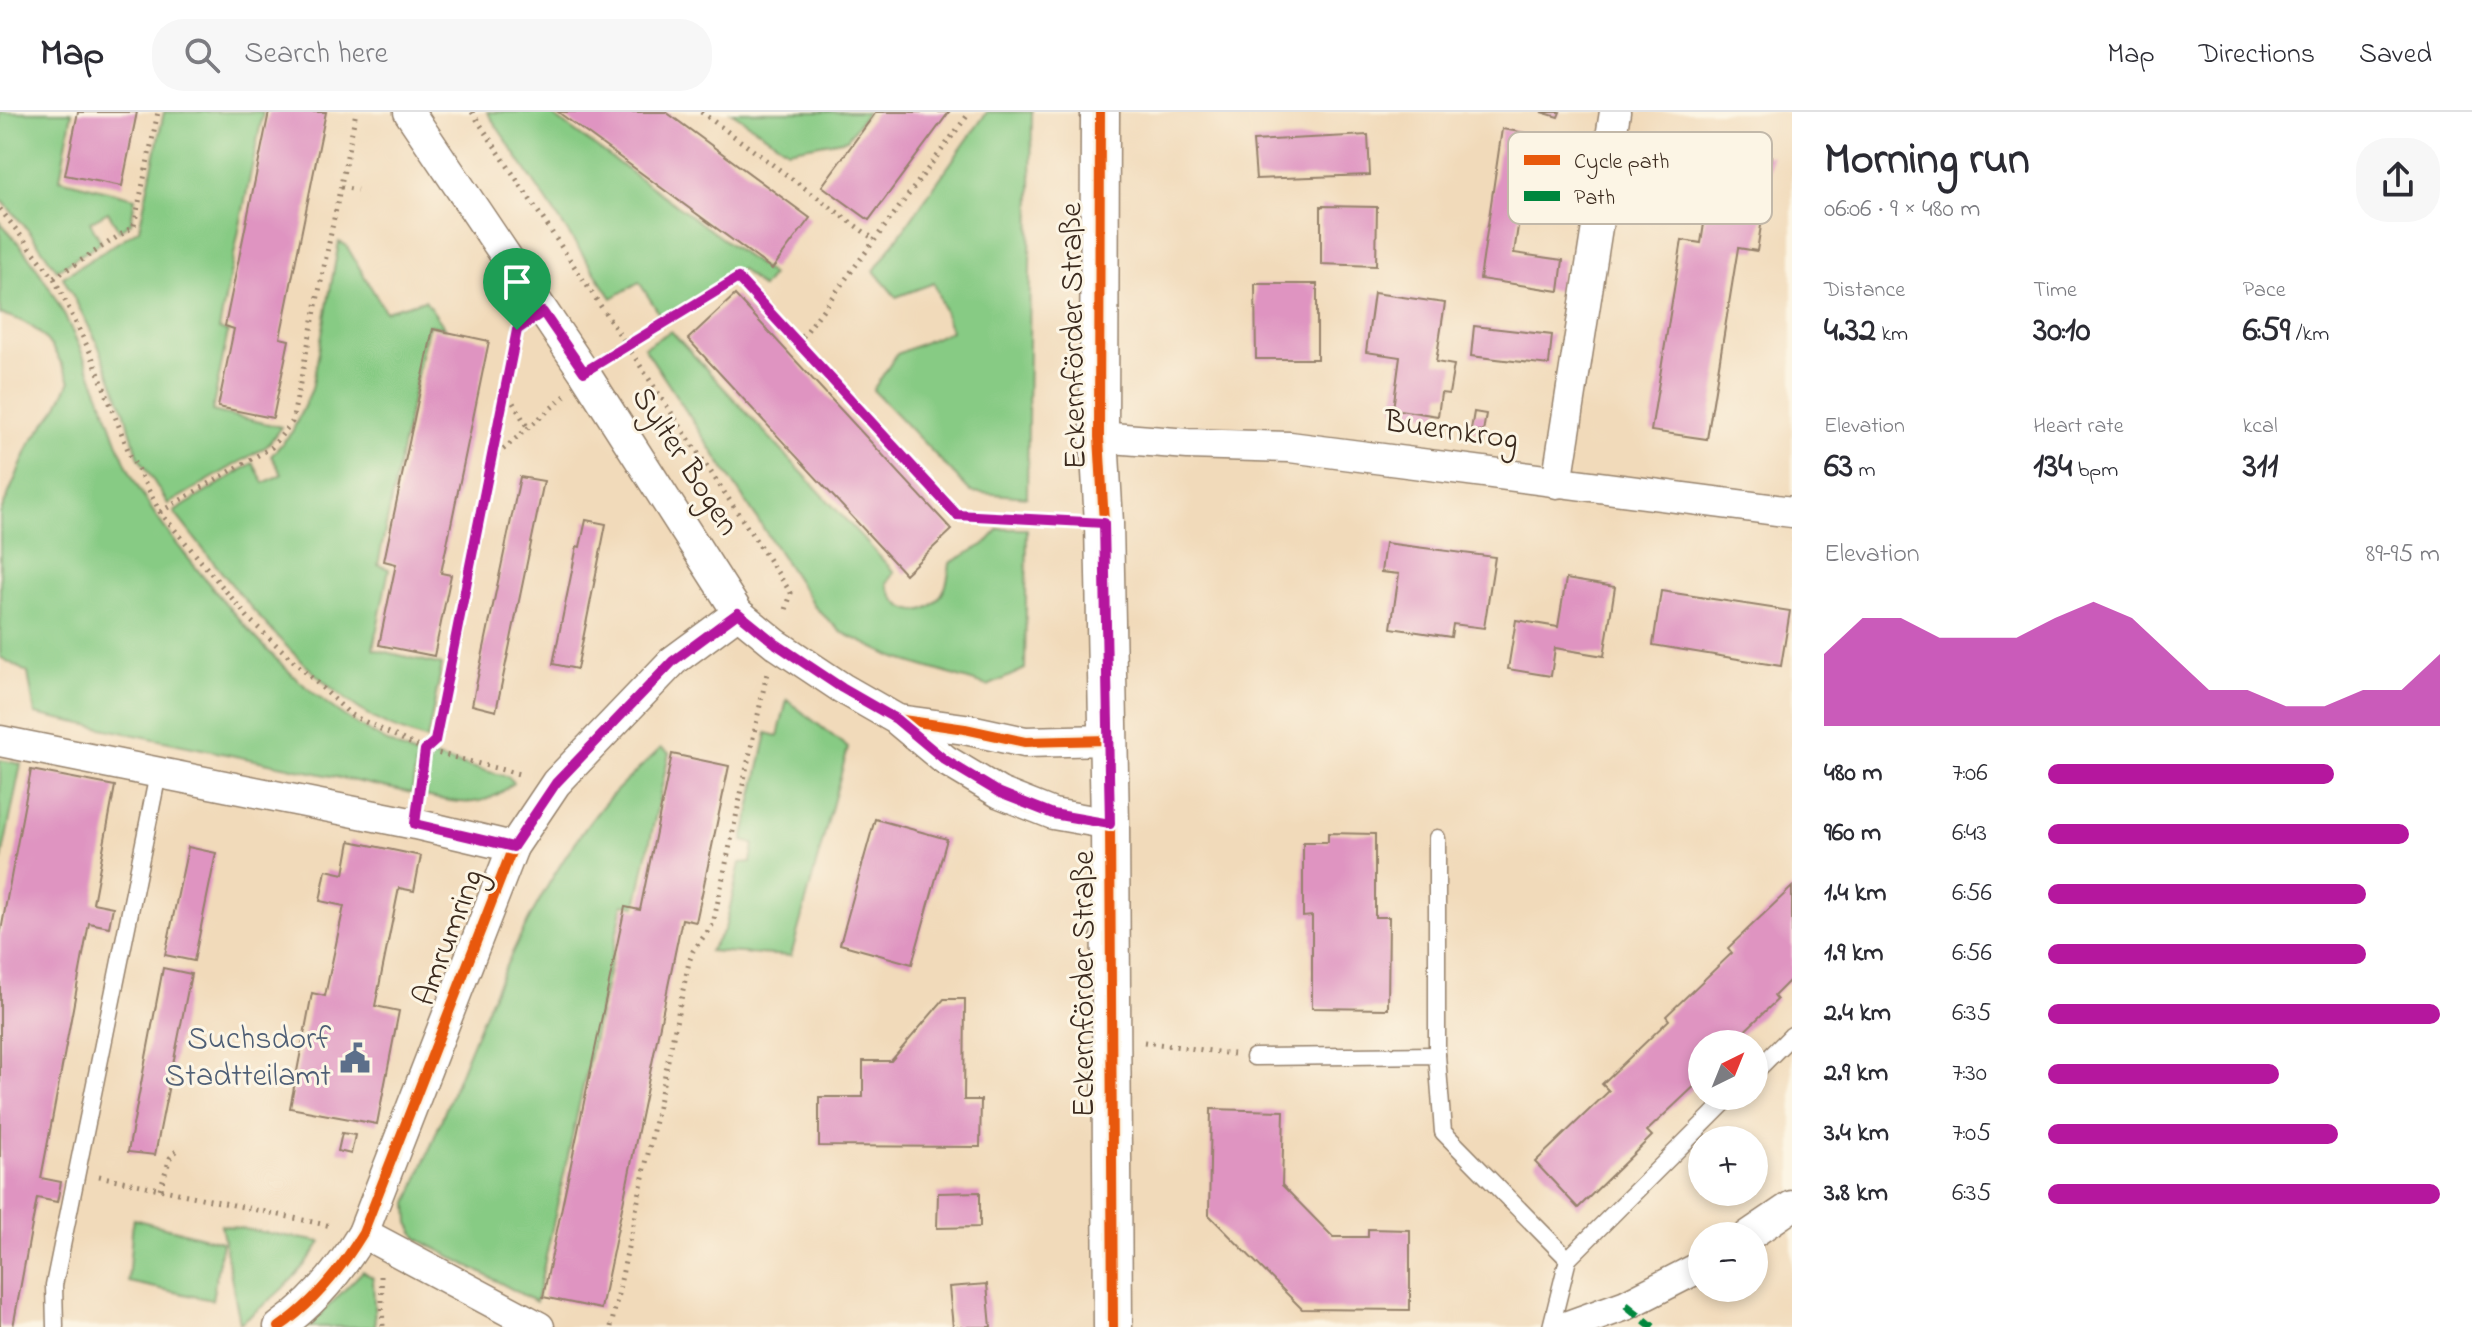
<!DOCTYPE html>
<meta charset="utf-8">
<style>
:root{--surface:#fff;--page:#f7f7f7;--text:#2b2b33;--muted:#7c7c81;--line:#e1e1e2;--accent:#b5179e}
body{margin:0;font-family:"Indie Flower",sans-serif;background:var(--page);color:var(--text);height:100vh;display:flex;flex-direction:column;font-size:30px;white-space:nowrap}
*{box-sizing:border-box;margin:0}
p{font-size:26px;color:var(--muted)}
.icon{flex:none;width:44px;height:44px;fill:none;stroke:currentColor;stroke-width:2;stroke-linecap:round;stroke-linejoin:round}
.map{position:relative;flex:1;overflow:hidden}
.sheet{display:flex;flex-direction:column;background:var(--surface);width:680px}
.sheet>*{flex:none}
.needle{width:52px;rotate:43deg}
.buttons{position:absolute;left:1688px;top:918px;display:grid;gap:16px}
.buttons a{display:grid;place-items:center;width:80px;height:80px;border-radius:50%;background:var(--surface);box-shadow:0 4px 12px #0003;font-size:40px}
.pin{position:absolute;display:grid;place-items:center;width:68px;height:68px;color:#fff;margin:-82px -34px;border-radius:50% 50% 50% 0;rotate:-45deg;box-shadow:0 0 8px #0007}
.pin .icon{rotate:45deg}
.round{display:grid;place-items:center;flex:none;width:84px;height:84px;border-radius:32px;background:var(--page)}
.overview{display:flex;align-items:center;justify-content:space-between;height:136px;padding:0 32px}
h1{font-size:44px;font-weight:700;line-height:60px}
.metrics{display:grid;grid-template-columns:repeat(3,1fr);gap:12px;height:136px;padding:8px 32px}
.metrics div{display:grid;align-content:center}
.metrics b{font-size:34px;font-weight:700}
.metrics small{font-size:22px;font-weight:400}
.metrics p{font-size:22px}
.chart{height:224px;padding:16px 32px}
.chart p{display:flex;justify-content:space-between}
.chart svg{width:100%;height:144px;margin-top:8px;fill:var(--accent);opacity:.7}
ul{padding:0 32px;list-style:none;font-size:26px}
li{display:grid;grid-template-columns:128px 96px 1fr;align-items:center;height:60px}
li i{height:20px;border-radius:10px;background:var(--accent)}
header{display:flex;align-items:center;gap:48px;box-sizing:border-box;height:112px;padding:0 40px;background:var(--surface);border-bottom:2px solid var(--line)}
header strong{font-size:38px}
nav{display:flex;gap:44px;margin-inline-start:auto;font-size:28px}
.search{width:560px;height:72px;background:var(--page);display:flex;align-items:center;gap:20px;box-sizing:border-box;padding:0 28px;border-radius:32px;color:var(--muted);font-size:30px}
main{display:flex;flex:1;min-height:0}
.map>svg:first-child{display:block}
.green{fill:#87cb84;stroke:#617a51;stroke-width:2}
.building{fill:#df94c1}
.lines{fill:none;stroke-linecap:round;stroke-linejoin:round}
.service-casing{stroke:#96826c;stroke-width:19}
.minor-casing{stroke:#96826c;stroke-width:33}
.tertiary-casing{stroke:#96826c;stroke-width:41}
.path{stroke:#96826c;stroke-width:5;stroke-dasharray:2 6;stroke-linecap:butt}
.service{stroke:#fff;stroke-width:16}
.minor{stroke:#fff;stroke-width:30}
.tertiary{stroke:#fff;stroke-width:38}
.quiet{stroke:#00873e;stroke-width:8;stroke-dasharray:16 8;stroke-linecap:butt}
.cycleway-casing{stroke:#fcf5e5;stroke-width:15}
.cycleway{stroke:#e8590c;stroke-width:10}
.route-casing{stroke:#fff;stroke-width:16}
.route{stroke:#b5179e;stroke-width:10}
.labels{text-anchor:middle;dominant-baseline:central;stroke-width:6;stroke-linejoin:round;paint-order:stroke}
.street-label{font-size:32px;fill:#3b2a1e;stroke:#fcf5e5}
.service-label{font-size:32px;fill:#4e5e75;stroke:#fcf5e5;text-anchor:end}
.key{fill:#fcf5e5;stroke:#c2b8a9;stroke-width:2}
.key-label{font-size:22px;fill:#3b2a1e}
</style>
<header>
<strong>Map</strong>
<div class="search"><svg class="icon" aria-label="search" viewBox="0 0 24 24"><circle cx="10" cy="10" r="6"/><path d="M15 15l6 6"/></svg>Search here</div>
<nav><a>Map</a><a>Directions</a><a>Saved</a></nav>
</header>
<main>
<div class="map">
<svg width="1792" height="1215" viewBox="0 0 1792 1215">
<rect width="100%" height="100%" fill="#fcf5e5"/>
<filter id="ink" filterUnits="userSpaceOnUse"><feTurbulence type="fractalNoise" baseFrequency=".0125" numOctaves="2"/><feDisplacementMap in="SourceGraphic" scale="16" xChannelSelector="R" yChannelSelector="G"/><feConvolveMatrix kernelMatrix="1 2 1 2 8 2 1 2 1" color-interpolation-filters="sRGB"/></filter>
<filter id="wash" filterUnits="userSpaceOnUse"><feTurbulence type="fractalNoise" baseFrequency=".006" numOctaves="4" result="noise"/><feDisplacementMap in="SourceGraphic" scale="32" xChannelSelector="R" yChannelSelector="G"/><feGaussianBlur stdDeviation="1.8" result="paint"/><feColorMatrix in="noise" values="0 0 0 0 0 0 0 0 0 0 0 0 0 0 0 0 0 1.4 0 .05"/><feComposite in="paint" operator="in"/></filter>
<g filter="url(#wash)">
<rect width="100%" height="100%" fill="#f1daba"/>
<g class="green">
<polygon points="0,0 72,0 60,67 135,86 131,111 119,118 108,100 90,110 101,130 57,158 29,119 0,86"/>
<polygon points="164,0 263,0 219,217 228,220 212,299 281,315 267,334 168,392 139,346 123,295 96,228 63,165 139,117"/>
<polygon points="487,0 548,0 772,163 762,176 741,157 662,206 639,170 612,186"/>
<polygon points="731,0 867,0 847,27 788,38"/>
<polygon points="987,0 1032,0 1027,385 971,380 873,278 897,242 951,219 934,171 896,185 874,159"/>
<path d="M0,110C50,162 78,228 104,294C113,317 120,341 131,362C150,400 178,434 205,467C268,544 324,604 417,644L412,681L35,602L28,561L0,545V402L30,332L58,294L70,269C53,233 41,211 0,202Z"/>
<path d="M339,130L346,133L385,199L425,188L445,216L429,213L422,239L378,453L389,457L373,537L442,553L427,628C408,621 386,615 370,604C296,558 227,468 174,400L253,351L264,371L282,362L271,344L292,320L312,277Z"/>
<path d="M671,219L894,460L887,471C897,505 930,509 945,476C948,469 949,459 950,451L985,432L999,417H1027L1025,557L988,574L893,545L841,520L815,495L644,235Z"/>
<polygon points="787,588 848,636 791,844 709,839 725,817 740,751 751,750 754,732 743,729 767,621 778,624"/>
<path d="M661,636L669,641L636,794L623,792L536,1190L418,1127L409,1111L408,1091C462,961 512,806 600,697C617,675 641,656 661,636Z"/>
<path d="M429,644L509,665L513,671C485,697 459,692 425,684Z"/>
<polygon points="0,648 21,652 0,756"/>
<polygon points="133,1107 222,1130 212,1188 128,1170"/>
<path d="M221,1113L321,1130C300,1164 272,1188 240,1211Z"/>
<polygon points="363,1159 373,1166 375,1215 308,1215"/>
</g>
<g id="blocks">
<g class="building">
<polygon points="78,0 137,0 122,74 65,63"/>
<polygon points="269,0 326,0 280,226 289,228 273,306 218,295 234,217 225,214"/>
<polygon points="558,0 666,0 810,106 772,157"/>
<polygon points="876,0 949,0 869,108 822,74"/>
<polygon points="1541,0 1560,0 1558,5"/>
<polygon points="1502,17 1532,22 1514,141 1563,148 1559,179 1480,167"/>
<polygon points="1368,23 1370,63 1256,67 1253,29"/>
<polygon points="1716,35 1772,44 1757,139 1738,136 1707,327 1651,319 1682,128 1701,131"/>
<polygon points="1321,94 1377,95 1376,154 1321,152"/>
<polygon points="1255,172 1317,172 1317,247 1256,247"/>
<polygon points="1374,181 1445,191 1436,250 1454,253 1449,282 1441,281 1438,304 1393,297 1400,245 1366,240"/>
<polygon points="735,183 952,418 905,462 688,227"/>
<polygon points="1474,214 1552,223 1549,253 1471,244"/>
<polygon points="433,217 489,229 441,461 451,463 434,544 379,533 396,452 384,449"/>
<polygon points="1474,300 1486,302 1483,320 1471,318"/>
<polygon points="520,365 544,369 496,599 472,593"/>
<polygon points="586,408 606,412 577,557 553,552 577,434 580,435"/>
<polygon points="1385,431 1495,445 1484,516 1453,512 1451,525 1391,516 1399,462 1381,460"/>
<polygon points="1566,467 1615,475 1604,544 1555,536 1551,564 1508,557 1516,508 1558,515"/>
<polygon points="1661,479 1790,499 1781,554 1653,533"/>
<polygon points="672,642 729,654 696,810 682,807 601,1197 543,1185 625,795 640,798"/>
<polygon points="31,658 115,674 93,791 113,795 109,815 89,811 46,1040 41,1066 61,1070 57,1090 37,1086 13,1215 0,1215 0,824"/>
<polygon points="875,707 947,727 912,852 840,832"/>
<polygon points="1328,721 1375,722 1375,805 1389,805 1388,897 1312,896 1312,804 1303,805 1303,730 1328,730"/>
<polygon points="350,729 421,744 414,779 399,776 375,894 399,899 377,1012 290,996 312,881 325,884 344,794 320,789 326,758 344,762"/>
<polygon points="188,735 216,741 194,849 165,843"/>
<polygon points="1792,775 1792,866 1774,884 1777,888 1731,932 1702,932 1702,967 1647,1019 1652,1024 1578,1096 1535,1050 1609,979 1602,972 1669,908 1666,904 1732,841 1728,836"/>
<polygon points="163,856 191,862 155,1043 128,1040"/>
<polygon points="944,887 965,887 964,988 981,988 980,1035 819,1034 819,985 863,985 863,949 891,949"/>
<polygon points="1211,997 1284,999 1282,1073 1333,1125 1368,1125 1368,1117 1410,1118 1410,1198 1302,1197 1209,1103"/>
<polygon points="342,1021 355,1023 351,1042 338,1039"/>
<polygon points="980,1080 980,1115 937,1116 938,1081"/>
<polygon points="987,1172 991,1215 953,1215 949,1175"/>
</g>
</g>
</g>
<g filter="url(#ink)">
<use href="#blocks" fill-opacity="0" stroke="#96826c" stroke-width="2"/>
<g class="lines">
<g class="service-casing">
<g id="service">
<polyline points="1437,943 1437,726"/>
<polyline points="1254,945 1437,943 1443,1020 1568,1147 1551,1215"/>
<polyline points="1754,961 1792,923"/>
<polyline points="1568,1147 1731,984"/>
<polyline points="55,1215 54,1173 158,662"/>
</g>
</g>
<g class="minor-casing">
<g id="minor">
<polyline points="409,0 584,260 738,501 776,532 842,576 896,607 945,648 1000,681 1053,702 1110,712"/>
<polyline points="1099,325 1188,332 1290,335 1792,400"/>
<polyline points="1557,371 1615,0"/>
<polyline points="898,608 965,617 1025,630 1108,628"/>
<polyline points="0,629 415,712 513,735"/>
<polyline points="363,1121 539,1215"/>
<polyline points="1748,1124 1792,1094"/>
<path d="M279,1215C314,1191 341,1157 363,1121L513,735L556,671L673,549L738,501"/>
<polyline points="1565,1215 1626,1193 1702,1154"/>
</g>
</g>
<g class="tertiary-casing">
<polyline id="tertiary" points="1100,0 1099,325 1104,411 1110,712 1113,1215"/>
</g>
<g class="path">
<polyline points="472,0 791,481 786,498"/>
<polyline points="701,0 875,128"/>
<polyline points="341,75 357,78"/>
<polyline points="0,97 54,166 91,242 130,343 160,400 250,508 351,603 425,638 523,663"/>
<polyline points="54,166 134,114 158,0"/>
<polyline points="798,231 970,0"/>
<polyline points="608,245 738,166 957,403 1068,409"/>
<polyline points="505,277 528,316"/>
<polyline points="491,348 565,284"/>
<polyline points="160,400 272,335 292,310 356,0"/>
<polyline points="419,681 425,638 435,629 519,217"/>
<polyline points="1144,930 1233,942"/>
<polyline points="99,1064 331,1114"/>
<polyline points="160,1077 170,1046 179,1036"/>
<polyline points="381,1164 383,1215"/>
<polyline points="611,1215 689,850 693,839 713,812 767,561"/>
</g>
<use href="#service" class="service"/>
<use href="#minor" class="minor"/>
<use href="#tertiary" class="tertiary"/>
<polyline class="quiet" points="1626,1193 1653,1215"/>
<g class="cycleway-casing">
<g id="cycleway">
<polyline points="1100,0 1099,325 1104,411 1110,712 1113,1215"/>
<path d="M896,607C943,646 994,687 1055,702C1073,707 1092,709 1110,712"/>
<polyline points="896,607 965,617 1025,630 1108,628"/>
<path d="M279,1215C314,1191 341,1157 363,1121L513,735L556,671L673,549L738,501"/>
</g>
</g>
<use href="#cycleway" class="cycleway"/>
</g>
</g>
<g class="lines" filter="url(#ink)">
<g class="route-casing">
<polygon id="route" points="738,166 957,403 1104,411 1110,712 1053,702 1000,681 945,648 896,607 842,576 776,532 738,501 673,549 556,671 513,735 415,712 425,638 435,629 517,218 543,200 584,260"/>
</g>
<use href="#route" class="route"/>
</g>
<defs>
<g id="civic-bare" transform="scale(2.4)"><path d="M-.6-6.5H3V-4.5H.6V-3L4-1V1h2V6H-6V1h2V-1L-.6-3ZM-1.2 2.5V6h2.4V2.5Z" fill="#5c6f8a" stroke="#fcf5e5" stroke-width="2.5" paint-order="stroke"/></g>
</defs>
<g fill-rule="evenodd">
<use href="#civic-bare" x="355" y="946"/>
</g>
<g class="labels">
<g class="street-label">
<text transform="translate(1075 224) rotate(-91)">Eckernförder Straße</text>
<text transform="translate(1451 320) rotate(8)">Buernkrog</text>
<text transform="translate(684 350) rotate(57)">Sylter Bogen</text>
<text transform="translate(450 826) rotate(-69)">Amrumring</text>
<text transform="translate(1085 872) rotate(-90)">Eckernförder Straße</text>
</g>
<g class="service-label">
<text x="331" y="928">Suchsdorf<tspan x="331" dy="37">Stadtteilamt</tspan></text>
</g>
</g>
<rect x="1508" y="20" width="264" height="92" rx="12" class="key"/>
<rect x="1524" y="43" width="36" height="10" fill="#e8590c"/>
<rect x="1524" y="79" width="36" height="10" fill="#00873e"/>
<g class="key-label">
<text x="1574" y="56">Cycle path</text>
<text x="1574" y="92">Path</text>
</g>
</svg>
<div class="buttons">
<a><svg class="needle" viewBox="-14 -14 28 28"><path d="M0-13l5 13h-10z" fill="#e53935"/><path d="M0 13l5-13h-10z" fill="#7c7c81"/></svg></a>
<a>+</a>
<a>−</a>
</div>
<div class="pin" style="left:517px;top:218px;background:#1e9e55"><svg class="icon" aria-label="arrive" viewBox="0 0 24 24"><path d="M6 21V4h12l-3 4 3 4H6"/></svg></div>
</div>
<section class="sheet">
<div class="overview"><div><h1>Morning run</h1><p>06:06 · 9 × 480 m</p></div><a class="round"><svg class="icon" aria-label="share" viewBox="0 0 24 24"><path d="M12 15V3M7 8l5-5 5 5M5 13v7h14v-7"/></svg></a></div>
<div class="metrics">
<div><p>Distance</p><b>4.32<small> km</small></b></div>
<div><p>Time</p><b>30:10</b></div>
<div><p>Pace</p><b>6:59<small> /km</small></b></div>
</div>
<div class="metrics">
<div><p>Elevation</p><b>63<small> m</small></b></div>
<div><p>Heart rate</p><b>134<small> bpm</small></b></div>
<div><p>kcal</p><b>311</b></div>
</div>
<div class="chart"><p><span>Elevation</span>89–95 m</p>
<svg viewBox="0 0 160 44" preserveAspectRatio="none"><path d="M0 44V22L10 11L20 11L30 17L40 17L50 17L60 11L70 6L80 11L90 22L100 33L110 33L120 38L130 38L140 33L150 33L160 22V44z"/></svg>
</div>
<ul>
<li><b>480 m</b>7:06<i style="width:73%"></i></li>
<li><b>960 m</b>6:43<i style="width:92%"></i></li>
<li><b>1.4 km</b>6:56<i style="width:81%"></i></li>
<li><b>1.9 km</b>6:56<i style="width:81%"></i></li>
<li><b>2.4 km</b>6:35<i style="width:100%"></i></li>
<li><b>2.9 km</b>7:30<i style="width:59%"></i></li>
<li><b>3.4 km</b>7:05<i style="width:74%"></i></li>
<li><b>3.8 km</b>6:35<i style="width:100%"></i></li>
</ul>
</section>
</main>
